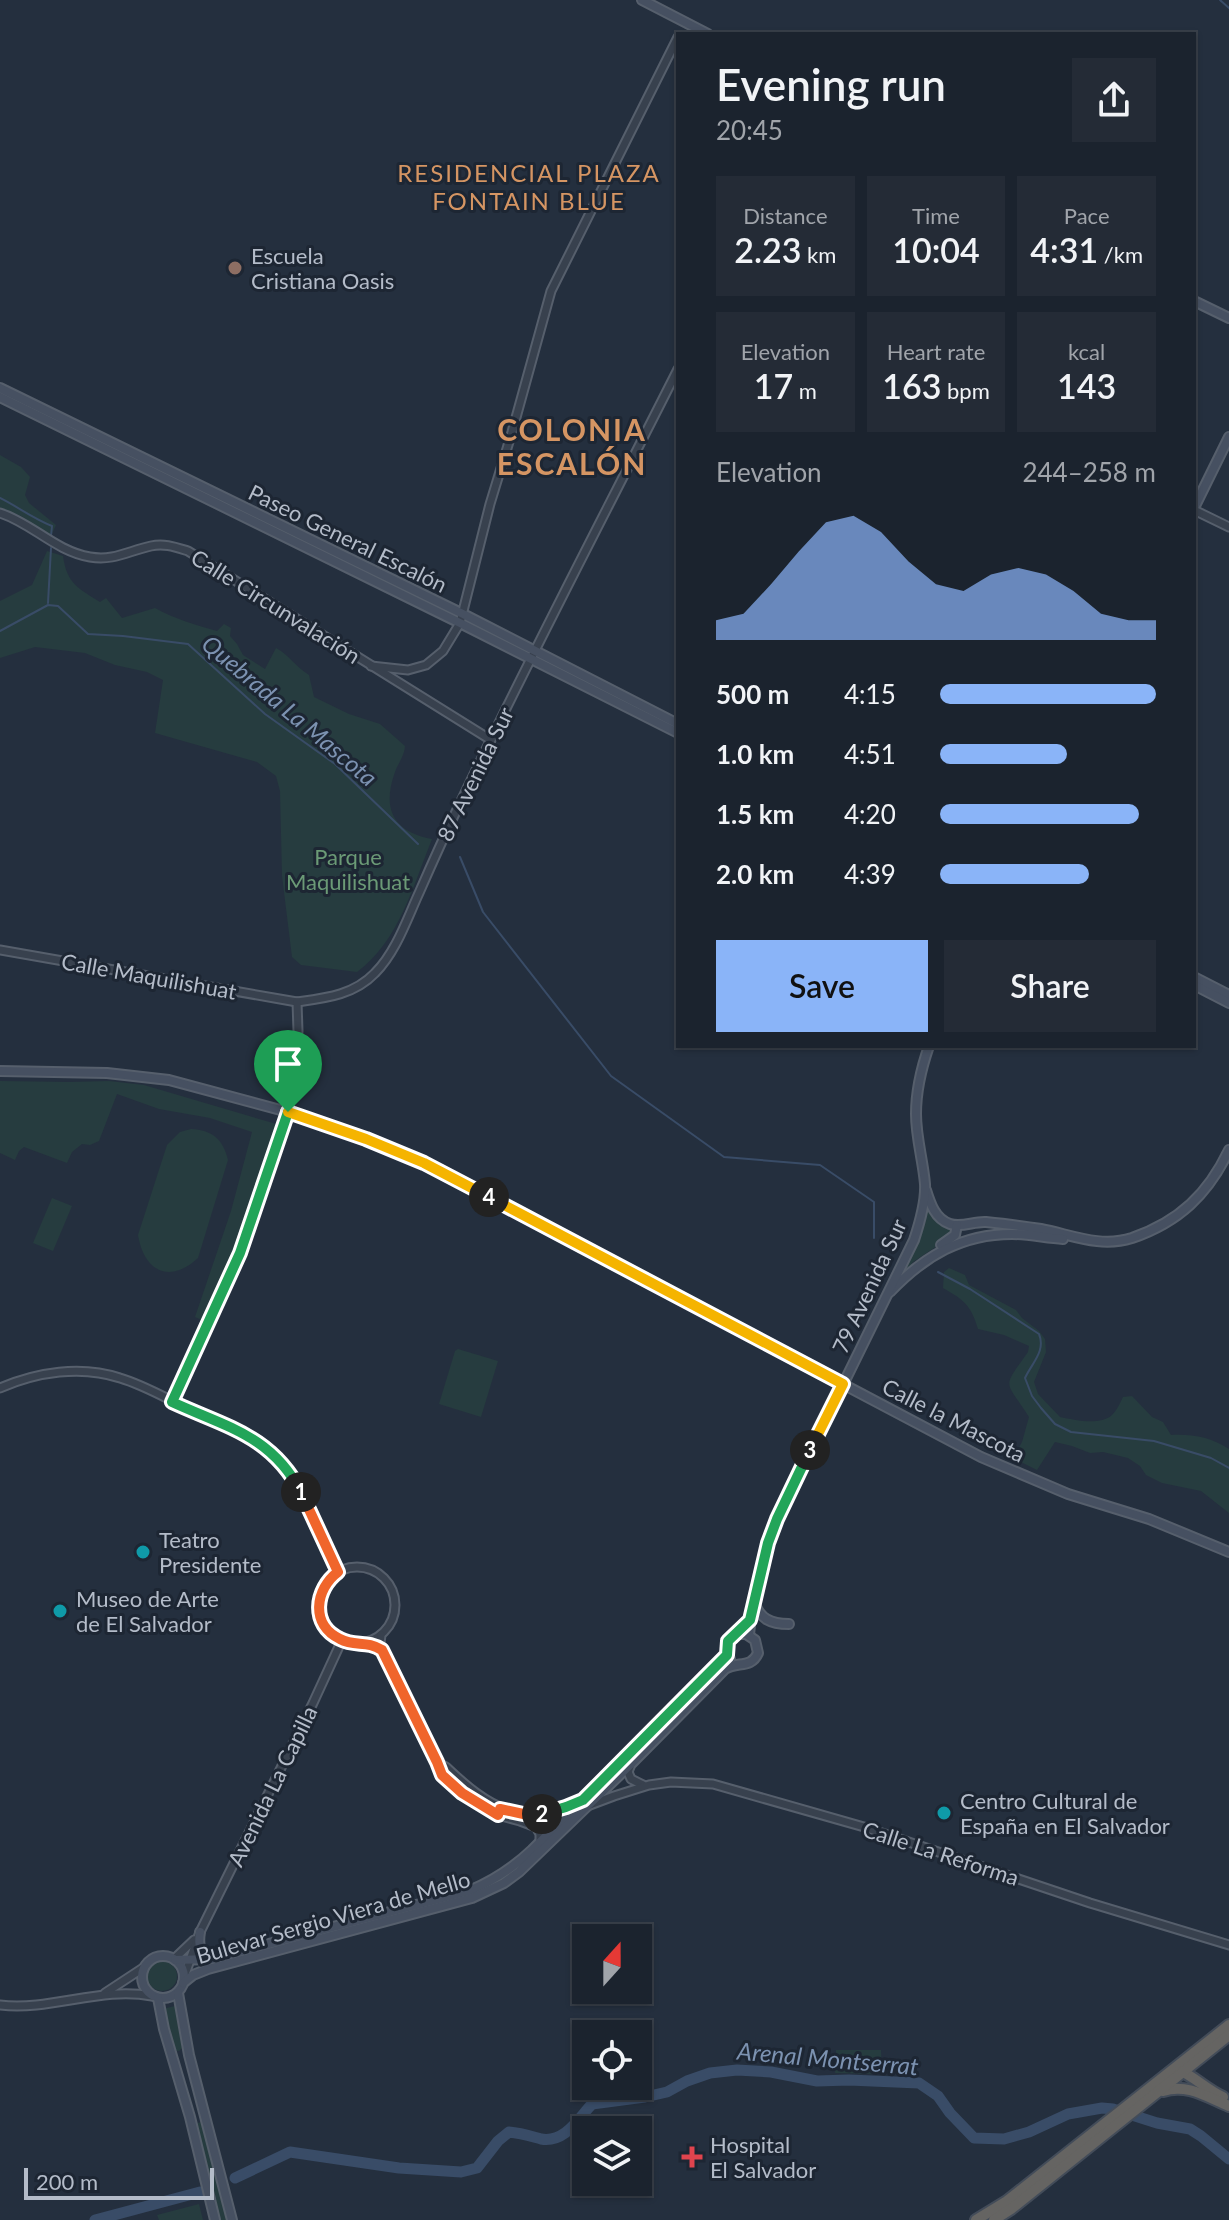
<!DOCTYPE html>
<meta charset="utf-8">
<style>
:root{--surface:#1b232e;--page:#242b36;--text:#f1f3f6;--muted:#a0a4aa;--line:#39404a;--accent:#8ab4f8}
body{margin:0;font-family:Lato,sans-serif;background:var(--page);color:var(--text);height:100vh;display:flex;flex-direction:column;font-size:30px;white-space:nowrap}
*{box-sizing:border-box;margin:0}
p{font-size:26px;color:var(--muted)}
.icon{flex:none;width:44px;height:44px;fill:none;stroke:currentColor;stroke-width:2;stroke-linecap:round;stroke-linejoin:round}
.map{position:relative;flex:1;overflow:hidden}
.details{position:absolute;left:676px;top:32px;width:520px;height:1016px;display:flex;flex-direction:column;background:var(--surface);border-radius:0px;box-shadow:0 2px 6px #0004,0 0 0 2px var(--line)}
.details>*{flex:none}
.needle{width:52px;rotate:21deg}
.controls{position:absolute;left:572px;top:1924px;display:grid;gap:16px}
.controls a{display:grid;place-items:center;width:80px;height:80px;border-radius:0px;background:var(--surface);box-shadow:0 2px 6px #0004,0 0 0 2px var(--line);font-size:40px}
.scale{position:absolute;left:24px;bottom:20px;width:190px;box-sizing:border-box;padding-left:8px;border:4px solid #b4bcc9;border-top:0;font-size:22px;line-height:28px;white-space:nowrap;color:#b4bcc9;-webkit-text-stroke:6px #1d2633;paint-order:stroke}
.pin{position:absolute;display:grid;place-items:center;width:68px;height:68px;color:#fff;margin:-82px -34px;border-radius:50% 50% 50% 0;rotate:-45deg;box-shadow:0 0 8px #0007}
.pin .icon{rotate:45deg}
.km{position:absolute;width:40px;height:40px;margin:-20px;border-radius:50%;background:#222;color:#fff;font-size:22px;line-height:40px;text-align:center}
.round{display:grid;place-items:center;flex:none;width:84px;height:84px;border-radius:0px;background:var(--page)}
.headline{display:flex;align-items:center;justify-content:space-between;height:136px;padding:0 40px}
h1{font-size:44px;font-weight:600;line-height:60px}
.stats{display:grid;grid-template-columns:repeat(3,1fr);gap:12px;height:136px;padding:8px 40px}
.stats div{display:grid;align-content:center;border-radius:0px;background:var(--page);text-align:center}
.stats b{font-size:34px;font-weight:600}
.stats small{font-size:22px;font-weight:400}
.stats p{font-size:22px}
.chart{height:224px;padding:16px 40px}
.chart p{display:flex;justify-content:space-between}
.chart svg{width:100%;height:144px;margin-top:8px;fill:var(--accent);opacity:.7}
.button{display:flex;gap:16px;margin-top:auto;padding:16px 40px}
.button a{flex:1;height:92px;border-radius:0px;background:var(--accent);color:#111;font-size:32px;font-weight:600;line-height:92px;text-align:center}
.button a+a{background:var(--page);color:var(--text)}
ul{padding:0 40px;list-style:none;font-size:26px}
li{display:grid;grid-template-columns:128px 96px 1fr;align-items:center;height:60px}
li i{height:20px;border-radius:10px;background:var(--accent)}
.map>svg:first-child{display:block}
.green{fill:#263c3f}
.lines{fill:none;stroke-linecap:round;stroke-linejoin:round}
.stream{stroke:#394c67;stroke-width:2}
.river{stroke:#394c67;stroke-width:11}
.tertiary-casing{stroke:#565f6c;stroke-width:11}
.secondary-casing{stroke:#565f6c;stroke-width:12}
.trunk-casing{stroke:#434c59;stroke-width:14}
.tertiary{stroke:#38414e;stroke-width:7}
.secondary{stroke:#465061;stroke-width:8}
.trunk{stroke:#656462;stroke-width:10}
.split-1-casing{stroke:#fff;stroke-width:16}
.split-2-casing{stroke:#fff;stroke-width:16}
.split-3-casing{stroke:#fff;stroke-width:16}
.split-4-casing{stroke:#fff;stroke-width:16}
.split-5-casing{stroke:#fff;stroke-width:16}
.split-1{stroke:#22a559;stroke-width:10}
.split-2{stroke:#f0652b;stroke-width:10}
.split-3{stroke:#22a559;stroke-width:10}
.split-4{stroke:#f5b400;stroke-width:10}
.split-5{stroke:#f5b400;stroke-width:10}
.education-dot{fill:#8d6e63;stroke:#1d2633;stroke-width:3}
.culture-dot{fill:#0f9aa8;stroke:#1d2633;stroke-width:3}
.health-dot{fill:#e0444e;stroke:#1d2633;stroke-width:3}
.labels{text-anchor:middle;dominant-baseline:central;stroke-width:6;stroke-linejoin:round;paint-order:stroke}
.poi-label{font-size:22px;fill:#b4bcc9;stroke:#1d2633;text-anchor:start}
.street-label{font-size:22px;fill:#b4bcc9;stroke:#1d2633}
.park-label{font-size:22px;fill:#6b9a76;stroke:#1d2633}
.neighbourhood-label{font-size:24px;letter-spacing:2px;fill:#d59563;stroke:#1d2633}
.water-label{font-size:24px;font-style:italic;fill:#7c92b1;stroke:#1d2633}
.district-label{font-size:30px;font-weight:bold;letter-spacing:2px;fill:#d59563;stroke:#1d2633}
</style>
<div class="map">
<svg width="1229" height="2220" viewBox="0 0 1229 2220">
<rect width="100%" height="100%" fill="#242f3e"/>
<g class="green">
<polygon points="0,455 21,467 30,477 25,495 29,503 56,525 51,536 21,516 0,508"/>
<path d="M47,551L63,556C67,584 78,588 100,602L106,598L122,618L155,608C175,619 196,625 217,631L224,624L231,628L230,636L237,644L243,655L265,669L276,648C289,655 296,667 309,675L314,697L349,714L380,724L405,746C404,758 397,764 394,775C382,811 395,832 432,839C413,886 399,941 357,972L301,965L292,957L282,876L280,791L276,776L257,762L155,733L163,680L147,672L115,665L85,653L35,647L0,658V601L32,585Z"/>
<polygon points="0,1081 69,1082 109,1081 144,1085 273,1123 278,1126 239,1246 204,1321 195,1317 231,1211 252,1132 210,1118 159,1109 117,1094 99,1141 90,1145 82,1144 72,1152 67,1163 24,1147 19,1151 15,1160 0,1153"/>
<path d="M191,1129C212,1130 223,1139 228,1160L198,1258C170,1284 144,1272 138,1235L167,1145L180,1132Z"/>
<polygon points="52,1198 72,1206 53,1251 33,1243"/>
<polygon points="926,1204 951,1227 952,1231 946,1240 913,1262 894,1286"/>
<path d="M949,1268L965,1275L969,1285L1016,1310L1022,1318L1039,1331L1045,1339L1046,1352L1034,1382L1038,1394L1060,1417C1075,1420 1100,1426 1112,1415C1117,1410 1120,1403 1123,1397L1132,1396L1152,1417L1163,1422L1171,1435C1193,1434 1210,1437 1229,1449V1513L1201,1491L1162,1483L1146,1475L1140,1466L1128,1458L1103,1452L1090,1453L1072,1446L1055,1442L1037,1470L1013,1458L1022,1442L1029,1417C1005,1379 1001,1390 1028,1352L1029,1346L1004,1335L978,1329C971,1305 964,1300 943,1288L944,1272Z"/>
<polygon points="458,1349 498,1361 481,1417 439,1404 455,1351"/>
<circle cx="162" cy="1976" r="15"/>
<polygon points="175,2006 182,2048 179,2051 174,2050 162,2009"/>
<polygon points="836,2050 881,2050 882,2074 835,2073"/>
<polygon points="201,2122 227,2220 220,2220 195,2124"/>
<polygon points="199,2204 203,2220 159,2220 157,2215"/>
</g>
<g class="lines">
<g class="stream">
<polyline points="1220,0 1229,8"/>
<path d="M0,498C18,507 34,519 52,526L51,536"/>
<polyline points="48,603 51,548"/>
<polyline points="0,631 48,605 58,606 88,634 123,636 188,644 265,714 335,764 418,844"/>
<polyline points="460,857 483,912 611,1076 724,1157 820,1165 874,1202 874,1238"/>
<path d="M938,1272L970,1289L1039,1334C1046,1351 1032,1363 1025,1378L1032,1396L1041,1408L1055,1424L1071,1432L1154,1441L1211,1458L1229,1468"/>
</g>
<g class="river">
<path d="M235,2178L290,2152L399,2168L461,2172L477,2168L498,2141L509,2132C521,2133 530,2136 541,2139C565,2143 578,2119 592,2104L645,2097L667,2092L687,2081L710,2073L737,2070L771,2072L817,2081L849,2080L919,2083L938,2096L950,2113L974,2138L1004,2139L1029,2132L1068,2114L1102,2108L1113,2109L1157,2123L1190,2129L1201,2136L1229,2159"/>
<polyline points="95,2220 200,2192"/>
</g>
<g class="tertiary-casing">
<g id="tertiary">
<polyline points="1194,510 1229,527"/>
<path d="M0,513C32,523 55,551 90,557C114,561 128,551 151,546C164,543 175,547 188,551L491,740"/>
<polyline points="371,666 408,670 426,665 443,651 460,623 490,504 512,432 551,291 678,37"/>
<path d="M0,950L297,1002C326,998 354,995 375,973C396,952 407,919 419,893C433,861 447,830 462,799C531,654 606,512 678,369"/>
<path d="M0,1388C37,1372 81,1365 120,1378C147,1386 172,1402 198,1413C226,1425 257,1435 278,1458C306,1489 320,1534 338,1572"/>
<polyline points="172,1402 240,1253 288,1112 295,1075 298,1031 297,1002"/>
<circle cx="357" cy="1605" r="38"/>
<polyline points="381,1635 380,1643 382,1650 437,1762 442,1775 462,1793 498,1815 520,1821 536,1827 540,1834 540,1842"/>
<path d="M437,1762L446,1767C488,1807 520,1828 578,1802"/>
<polyline points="630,1767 628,1772 631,1779 643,1785"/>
<polyline points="590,1805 614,1796 649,1785 671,1782 713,1784 864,1827 1090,1903 1229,1945"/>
<polyline points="174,1959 194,1940"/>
<polyline points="184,1977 200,1932 313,1703 342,1640"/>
<polyline points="105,1993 143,1968"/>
<path d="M0,2005C52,2011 101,1986 152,1996"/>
</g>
</g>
<g class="secondary-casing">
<g id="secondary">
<polyline points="642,0 708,34"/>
<polyline points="1194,301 1229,318"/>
<polyline points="0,388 463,614 678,724"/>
<polyline points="0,397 460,623 678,733"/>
<polyline points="1194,508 1229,437"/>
<polyline points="1194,977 1229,995"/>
<polyline points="1194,985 1229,1003"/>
<polyline points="0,1071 107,1073 169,1080 288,1112 330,1126 424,1163 981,1457 1068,1494 1149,1519 1229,1552"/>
<path d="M926,1190C930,1203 935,1219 950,1224C962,1228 974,1221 986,1222C1005,1224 1023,1226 1041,1229C1072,1235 1100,1248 1132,1238C1179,1222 1208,1194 1229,1150"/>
<polyline points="941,1245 955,1235 957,1225"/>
<path d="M890,1292C924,1256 962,1234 1012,1234C1029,1234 1046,1238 1063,1239"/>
<path d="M754,1601C759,1619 771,1624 789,1624"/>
<path d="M749,1635C752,1596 764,1556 777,1519L914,1240C920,1222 926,1202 925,1184C923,1160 916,1138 916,1114C916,1090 921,1069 929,1046"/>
<path d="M730,1659C721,1640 739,1633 750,1620"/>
<path d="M200,1932C198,1944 199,1953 211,1959"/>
<circle cx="163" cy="1977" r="21"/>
<path d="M175,1960L212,1959L469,1891C493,1881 513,1868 532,1850L727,1655"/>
<path d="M183,1983L193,1975L208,1969L472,1898L504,1883L519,1872L632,1763L725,1669C737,1661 751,1669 758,1653L755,1640L746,1634H737"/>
<polyline points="178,1993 189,2055 232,2220"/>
<polyline points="158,1998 164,2029 190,2117 215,2220"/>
</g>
</g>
<g class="trunk-casing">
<g id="trunk">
<path d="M1179,2070C1195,2077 1207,2090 1223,2097"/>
<path d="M1163,2091C1187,2083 1207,2097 1229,2106"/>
<polyline points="976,2220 1007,2201 1229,2025"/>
<polyline points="994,2220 1011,2209 1229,2035"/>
</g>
</g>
<use href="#tertiary" class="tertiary"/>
<use href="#secondary" class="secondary"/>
<use href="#trunk" class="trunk"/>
</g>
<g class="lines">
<g class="split-1-casing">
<path id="split-1" d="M288,1112L240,1253L172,1402C226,1427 271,1435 301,1492"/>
</g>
<g class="split-2-casing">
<path id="split-2" d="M301,1492L338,1572C315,1589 310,1625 340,1639C355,1647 367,1640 382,1650L437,1762L442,1775L462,1793L498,1815L500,1809L528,1815L542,1814"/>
</g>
<g class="split-3-casing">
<polyline id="split-3" points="542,1814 566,1807 583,1800 727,1655 728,1641 750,1620 768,1543 777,1519 810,1450"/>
</g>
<g class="split-4-casing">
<polyline id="split-4" points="489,1197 843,1384 810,1450"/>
</g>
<g class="split-5-casing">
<polyline id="split-5" points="288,1112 366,1139 424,1163 489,1197"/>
</g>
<use href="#split-1" class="split-1"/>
<use href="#split-2" class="split-2"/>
<use href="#split-3" class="split-3"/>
<use href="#split-4" class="split-4"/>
<use href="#split-5" class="split-5"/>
</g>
<circle class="education-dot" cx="235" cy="268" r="8"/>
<g class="culture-dot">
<circle cx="143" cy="1552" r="8"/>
<circle cx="60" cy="1611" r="8"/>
<circle cx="944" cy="1813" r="8"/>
</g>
<path class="health-dot" d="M688 2145h8v8h8v8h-8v8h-8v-8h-8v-8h8z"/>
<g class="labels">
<g class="poi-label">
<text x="251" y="255">Escuela<tspan x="251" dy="25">Cristiana Oasis</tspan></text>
<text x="159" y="1539">Teatro<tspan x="159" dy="25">Presidente</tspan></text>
<text x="76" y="1598">Museo de Arte<tspan x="76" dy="25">de El Salvador</tspan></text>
<text x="960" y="1800">Centro Cultural de<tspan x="960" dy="25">España en El Salvador</tspan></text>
<text x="710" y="2144">Hospital<tspan x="710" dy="25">El Salvador</tspan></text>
</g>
<g class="street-label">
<text transform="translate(348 538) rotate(26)">Paseo General Escalón</text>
<text transform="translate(276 606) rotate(32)">Calle Circunvalación</text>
<text transform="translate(475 774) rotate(-64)">87 Avenida Sur</text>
<text transform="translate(149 976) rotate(10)">Calle Maquilishuat</text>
<text transform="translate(869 1286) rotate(-65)">79 Avenida Sur</text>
<text transform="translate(954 1420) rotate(27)">Calle la Mascota</text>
<text transform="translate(272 1786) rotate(-64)">Avenida La Capilla</text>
<text transform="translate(941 1853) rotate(18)">Calle La Reforma</text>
<text transform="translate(333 1917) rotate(-16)">Bulevar Sergio Viera de Mello</text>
</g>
<g class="park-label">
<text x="348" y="856">Parque<tspan x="348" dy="25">Maquilishuat</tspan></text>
</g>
<g class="neighbourhood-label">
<text x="529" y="172">RESIDENCIAL PLAZA<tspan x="529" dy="28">FONTAIN BLUE</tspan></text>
</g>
<g class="water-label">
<text transform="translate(290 710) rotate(40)">Quebrada La Mascota</text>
<text transform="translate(828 2058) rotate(5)">Arenal Montserrat</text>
</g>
<g class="district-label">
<text x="572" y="429">COLONIA<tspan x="572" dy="34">ESCALÓN</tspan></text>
</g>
</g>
</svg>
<div class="controls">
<a><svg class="needle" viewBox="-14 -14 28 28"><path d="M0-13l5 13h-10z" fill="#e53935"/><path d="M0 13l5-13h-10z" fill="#a0a4aa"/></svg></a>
<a><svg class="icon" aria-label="locate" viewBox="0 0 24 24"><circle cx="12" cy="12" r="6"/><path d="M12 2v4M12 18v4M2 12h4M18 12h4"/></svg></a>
<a><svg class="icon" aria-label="layers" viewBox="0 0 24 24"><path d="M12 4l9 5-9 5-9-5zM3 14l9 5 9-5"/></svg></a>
</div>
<div class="scale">200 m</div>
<div class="pin" style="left:288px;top:1112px;background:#1e9e55"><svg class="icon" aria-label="arrive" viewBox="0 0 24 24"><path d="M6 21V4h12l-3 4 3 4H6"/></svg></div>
<b class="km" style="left:301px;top:1492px">1</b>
<b class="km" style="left:542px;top:1814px">2</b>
<b class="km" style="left:810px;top:1450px">3</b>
<b class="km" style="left:489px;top:1197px">4</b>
<section class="details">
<div class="headline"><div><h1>Evening run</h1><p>20:45</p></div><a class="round"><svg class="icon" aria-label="share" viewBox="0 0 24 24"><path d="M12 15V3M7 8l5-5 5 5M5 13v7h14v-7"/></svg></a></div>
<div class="stats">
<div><p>Distance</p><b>2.23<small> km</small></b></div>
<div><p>Time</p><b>10:04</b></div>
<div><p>Pace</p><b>4:31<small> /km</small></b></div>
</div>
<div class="stats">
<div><p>Elevation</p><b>17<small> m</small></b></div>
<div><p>Heart rate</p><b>163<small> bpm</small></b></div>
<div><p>kcal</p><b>143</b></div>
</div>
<div class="chart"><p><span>Elevation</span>244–258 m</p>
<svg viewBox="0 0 160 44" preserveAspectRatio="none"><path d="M0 44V38L10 36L20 27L30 17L40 8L50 6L60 11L70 20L80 27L90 29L100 24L110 22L120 24L130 29L140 36L150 38L160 38V44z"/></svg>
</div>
<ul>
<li><b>500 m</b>4:15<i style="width:100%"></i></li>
<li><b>1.0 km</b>4:51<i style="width:59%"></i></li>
<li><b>1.5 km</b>4:20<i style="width:92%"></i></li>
<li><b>2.0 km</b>4:39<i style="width:69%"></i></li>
</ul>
<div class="button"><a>Save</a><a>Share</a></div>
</section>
</div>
